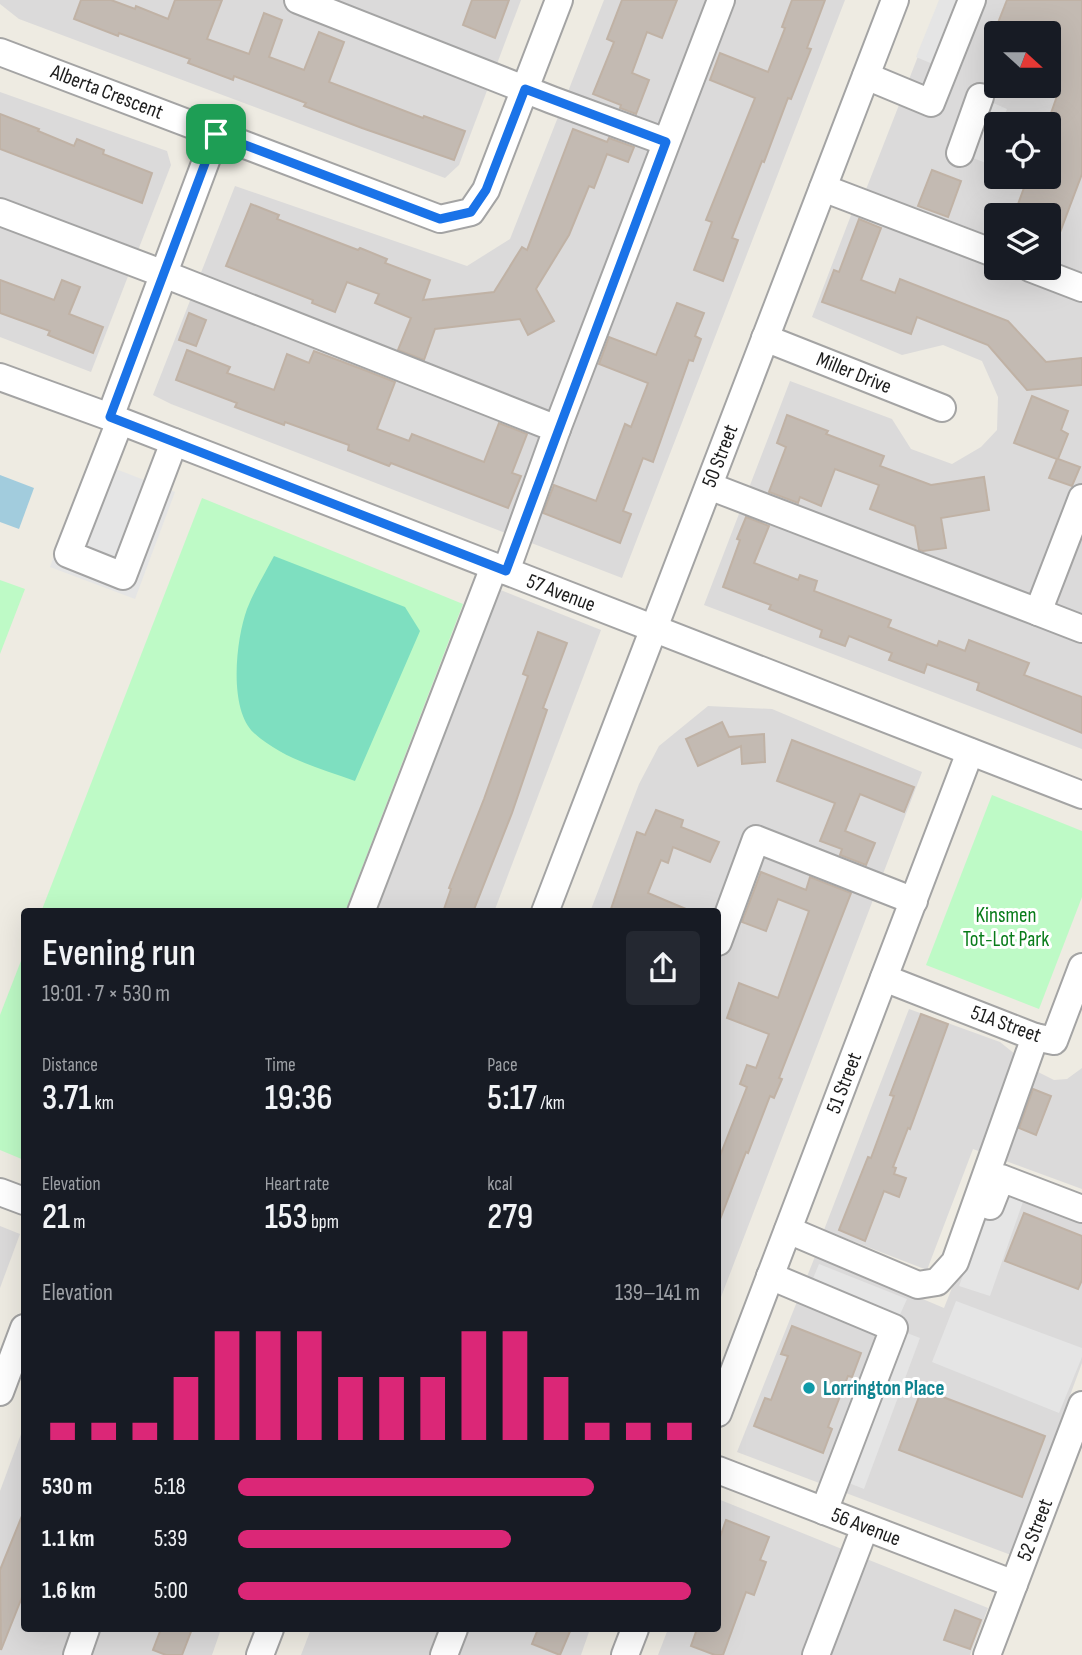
<!DOCTYPE html>
<meta charset="utf-8">
<style>
:root{--surface:#171b24;--page:#242831;--text:#f1f3f6;--muted:#9ea1a6;--accent:#db2777}
body{margin:0;font-family:"Sofia Sans Condensed",sans-serif;background:var(--page);color:var(--text);height:100vh;display:flex;flex-direction:column;font-size:26px;white-space:nowrap}
*{box-sizing:border-box;margin:0}
p{font-size:23px;color:var(--muted)}
.icon{flex:none;width:38px;height:38px;fill:none;stroke:currentColor;stroke-width:2;stroke-linecap:round;stroke-linejoin:round}
.map{position:relative;flex:1;overflow:hidden}
.details{position:absolute;left:21px;top:908px;width:700px;height:724px;display:flex;flex-direction:column;background:var(--surface);border-radius:7px;box-shadow:0 7px 28px #0002}
.details>*{flex:none}
.needle{width:46px;rotate:111deg}
.controls{position:absolute;left:984px;top:21px;display:grid;gap:14px}
.controls a{display:grid;place-items:center;width:77px;height:77px;border-radius:7px;background:var(--surface);box-shadow:0 7px 28px #0002;font-size:35px}
.pin{position:absolute;display:grid;place-items:center;width:60px;height:60px;color:#fff;margin:-30px;border-radius:14px;box-shadow:0 4px 10px #0006}
.round{display:grid;place-items:center;flex:none;width:74px;height:74px;border-radius:7px;background:var(--page)}
.overview{display:flex;align-items:center;justify-content:space-between;height:119px;padding:0 21px}
h1{font-size:38px;font-weight:600;line-height:52px}
.stats{display:grid;grid-template-columns:repeat(3,1fr);gap:10px;height:119px;padding:7px 21px}
.stats div{display:grid;align-content:center}
.stats b{font-size:35px;font-weight:600}
.stats small{font-size:19px;font-weight:400}
.stats p{font-size:19px}
.chart{height:196px;padding:14px 21px}
.chart p{display:flex;justify-content:space-between}
.chart svg{width:100%;height:126px;margin-top:7px;stroke:var(--accent);stroke-width:6}
ul{padding:0 21px;list-style:none;font-size:23px}
li{display:grid;grid-template-columns:112px 84px 1fr;align-items:center;height:52px}
li i{height:18px;border-radius:9px;background:var(--accent)}
.map>svg:first-child{display:block}
.residential{fill:#dbdada;fill-rule:evenodd}
.park{fill:#befac6}
.pitch{fill:#7edfc0}
.parking{fill:#e5e5e5}
.water{fill:#a2ccdd}
.building{fill:#c3bab2;stroke:#c0b2a5;stroke-width:2}
.lines{fill:none;stroke-linecap:round;stroke-linejoin:round}
.minor-casing{stroke:#a4a4a4;stroke-width:30}
.minor{stroke:#fff;stroke-width:26}
.route-casing{stroke:#fff;stroke-width:14}
.route{stroke:#1a73e8;stroke-width:9}
.culture-dot{fill:#0f9aa8;stroke:#fff;stroke-width:2.5}
.labels{text-anchor:middle;dominant-baseline:central;stroke-width:6;stroke-linejoin:round;paint-order:stroke}
.street-label{font-size:21px;fill:#1d1d1d;stroke:#fff}
.park-label{font-size:21px;fill:#097c1a;stroke:#fff}
.culture-label{font-size:21px;font-weight:bold;fill:#0d838f;stroke:#fff;text-anchor:start}
</style>
<div class="map">
<svg width="1082" height="1655" viewBox="0 0 1082 1655">
<rect width="100%" height="100%" fill="#eeebe2"/>
<g class="residential">
<polygon points="0,0 521,0 459,165 445,178 19,19 0,4"/>
<polygon points="604,0 845,0 622,578 171,404 153,395 235,186 467,266 510,239"/>
<path d="M940,0H1082V273L1048,260V215H996V241L865,192ZM996,33H1048V86H996ZM996,124H1048V177H996Z"/>
<polygon points="0,92 167,151 171,165 91,372 0,337"/>
<polygon points="853,210 996,265 996,268 1002,268 1082,299 1082,749 704,605 790,381 892,419 911,449 952,464 981,447 997,430 998,397 982,361 943,345 902,355 812,317"/>
<polygon points="498,589 601,630 494,912 373,912"/>
<polygon points="708,706 772,709 922,772 718,1305 718,912 590,912 639,784 659,746"/>
<polygon points="909,1009 1000,1042 1036,1071 1054,1080 1067,1079 1082,1068 1082,1189 973,1149 927,1270 824,1230"/>
<polygon points="994,1182 1082,1216 1082,1363 1011,1555 737,1452 816,1254 944,1308"/>
<polygon points="0,1226 20,1234 0,1288"/>
<polygon points="24,1426 24,1629 221,1629 212,1655 0,1655 0,1491"/>
<polygon points="718,1499 988,1608 970,1655 658,1655 668,1629 718,1629"/>
<polygon points="311,1629 590,1629 581,1655 301,1655"/>
</g>
<g class="park">
<polygon points="202,498 463,604 345,912 41,912"/>
<polygon points="0,580 25,589 0,654"/>
<polygon points="992,795 1082,831 1082,897 1039,1009 926,965"/>
<polygon points="24,953 24,1160 0,1150 0,1015"/>
</g>
<path class="pitch" d="M274,556L405,607L420,631L355,781C319,768 283,759 254,733C228,709 236,639 247,609C254,591 265,573 274,556Z"/>
<g class="parking">
<polygon points="939,0 972,0 945,69 916,57"/>
<polygon points="980,97 1007,109 1001,124 996,124 996,139 986,163 960,153"/>
<polygon points="90,459 175,492 135,599 50,567"/>
<polygon points="998,1185 1025,1196 990,1296 959,1286"/>
<polygon points="819,1264 907,1299 894,1328 920,1338 864,1489 836,1478 893,1328 807,1293"/>
<polygon points="956,1301 1082,1348 1082,1357 1059,1413 932,1362"/>
</g>
<polygon class="water" points="0,475 34,488 19,529 0,522"/>
<g class="building">
<polygon points="81,0 111,0 135,9 136,6 168,19 175,0 222,0 207,39 249,54 264,13 282,20 269,57 304,70 319,32 344,42 329,82 423,118 424,116 465,131 454,160 362,128 304,106 306,103 234,76 233,80 188,63 190,59 119,33 118,36 74,19"/>
<polygon points="472,0 509,0 495,38 463,25"/>
<polygon points="622,0 677,0 662,38 647,32 632,73 649,80 636,114 620,108 621,105 593,94 614,42 607,39"/>
<polygon points="792,0 825,0 807,48 811,49 791,99 788,98 764,162 762,161 732,238 738,240 723,281 694,270 712,222 706,220 755,98 710,80 720,53 768,72 785,28 782,27"/>
<polygon points="1007,0 1082,0 1082,174 1050,259 1048,258 1048,215 1014,215 1028,177 1048,177 1048,122 1057,96 1048,93 1048,33 994,33"/>
<polygon points="0,114 39,129 38,131 74,146 77,139 104,150 103,154 152,173 142,203 0,149"/>
<polygon points="573,129 607,142 609,138 634,147 628,162 607,154 594,188 589,186 569,235 536,289 554,321 528,335 520,319 435,329 424,360 398,350 411,318 375,303 379,294 347,282 335,312 312,303 313,300 226,266 251,204 279,215 277,219 358,250 360,248 387,259 385,263 430,280 423,300 494,292 522,247 527,250"/>
<polygon points="932,170 961,181 948,217 918,206"/>
<polygon points="859,219 881,228 861,280 895,293 900,279 1008,321 1046,362 1082,358 1082,385 1027,390 988,345 917,317 911,334 822,302 834,270 839,272"/>
<polygon points="0,280 54,300 62,280 80,287 69,314 103,327 93,353 48,335 50,331 0,313"/>
<polygon points="677,303 704,313 695,336 701,339 693,361 689,360 653,462 643,458 623,511 631,514 620,543 543,513 554,485 596,501 625,424 631,427 648,383 599,364 609,337 656,355"/>
<polygon points="189,313 206,320 196,346 179,340"/>
<polygon points="187,350 230,367 227,373 274,390 287,354 309,363 314,351 367,371 395,382 377,429 409,441 412,434 484,462 499,423 527,434 512,473 521,476 508,508 391,463 389,466 348,450 349,445 285,422 284,425 235,407 237,403 176,380"/>
<polygon points="1032,396 1068,411 1061,430 1068,434 1058,459 1080,467 1072,486 1049,478 1057,459 1014,443"/>
<polygon points="787,415 828,431 826,434 884,456 880,466 931,485 984,477 989,510 941,518 946,548 923,551 919,550 915,526 870,509 879,485 835,469 821,506 800,497 798,503 769,492 786,447 777,443"/>
<polygon points="746,517 769,526 754,563 798,580 800,575 817,581 814,591 891,620 888,627 937,646 939,641 965,651 969,640 1029,663 1024,675 1082,697 1082,733 977,690 979,683 927,664 924,673 889,660 892,653 849,636 845,646 820,637 822,630 769,609 771,605 723,587 740,540 737,539"/>
<polygon points="538,632 567,643 543,708 547,710 512,813 473,912 443,912 451,889 449,888 484,799 528,676 523,674"/>
<polygon points="722,722 729,737 764,734 765,762 742,764 741,746 698,766 686,739"/>
<polygon points="792,740 914,787 904,812 860,794 845,831 875,843 866,865 840,855 842,849 820,841 835,803 777,781"/>
<polygon points="656,810 683,820 681,827 719,842 710,862 673,847 668,863 661,860 648,893 693,912 610,912 637,832 645,835"/>
<polygon points="761,872 806,890 810,877 851,893 779,1078 782,1079 774,1098 770,1096 748,1153 746,1152 719,1222 718,1161 747,1087 740,1084 747,1065 756,1068 769,1034 727,1018 739,983 778,998 809,911 778,899 766,931 742,922"/>
<polygon points="921,1014 948,1024 910,1129 908,1128 893,1167 896,1168 894,1174 906,1178 899,1197 884,1191 865,1241 839,1230 868,1157 871,1158 894,1096 890,1095"/>
<polygon points="1033,1089 1051,1096 1036,1135 1019,1128"/>
<polygon points="1024,1213 1082,1236 1082,1280 1078,1289 1005,1261"/>
<polygon points="792,1326 861,1353 852,1377 848,1376 828,1427 832,1429 823,1453 754,1426 765,1398 771,1400 788,1356 781,1354"/>
<polygon points="922,1389 1045,1436 1022,1497 899,1450"/>
<polygon points="24,1511 24,1592 1,1650 0,1570"/>
<polygon points="726,1520 769,1537 760,1560 766,1562 754,1595 746,1592 723,1655 715,1655 691,1646 697,1629 718,1629 718,1543"/>
<polygon points="955,1610 981,1620 970,1649 944,1640"/>
<polygon points="161,1629 192,1629 182,1655 166,1655 153,1650"/>
<polygon points="538,1629 571,1629 560,1655 532,1644"/>
</g>
<g class="lines">
<g class="minor-casing">
<g id="minor">
<polyline points="298,0 552,100 666,142"/>
<polyline points="0,52 440,219 471,212 486,190 559,0"/>
<polyline points="866,76 931,103 972,0"/>
<polyline points="960,153 980,97"/>
<polyline points="823,188 996,254"/>
<polyline points="0,212 164,274 557,429"/>
<polyline points="1030,268 1082,288"/>
<polyline points="765,338 942,408"/>
<polyline points="0,377 110,417 1082,795"/>
<polyline points="110,417 216,134"/>
<polyline points="120,421 68,554 123,576 174,442"/>
<polyline points="709,486 1038,612"/>
<polyline points="1082,498 1038,612 1082,629"/>
<polyline points="506,571 557,429 721,0"/>
<polyline points="361,912 494,567"/>
<polyline points="545,912 895,0"/>
<polyline points="718,942 756,839 914,901"/>
<polyline points="884,978 1035,1037 1054,1041 1082,967"/>
<polyline points="0,1192 24,1201"/>
<polyline points="990,1206 1001,1178 1082,1209"/>
<polyline points="788,1230 918,1285 937,1282 955,1262 1035,1037"/>
<polyline points="770,1276 894,1328 824,1511"/>
<polyline points="0,1392 24,1328"/>
<polyline points="718,1413 970,752"/>
<polyline points="718,1470 1014,1584"/>
<polyline points="77,1655 86,1629"/>
<polyline points="260,1655 270,1629"/>
<polyline points="444,1655 454,1629"/>
<polyline points="625,1655 635,1629"/>
<polyline points="816,1655 865,1527"/>
<polyline points="987,1655 1082,1405"/>
</g>
</g>
<use href="#minor" class="minor"/>
</g>
<g class="lines">
<g class="route-casing">
<polygon id="route" points="525,89 666,142 506,571 110,417 216,134 440,219 471,212 486,190"/>
</g>
<use href="#route" class="route"/>
</g>
<circle class="culture-dot" cx="809" cy="1388" r="7"/>
<g class="labels">
<g class="street-label">
<text transform="translate(107 92) rotate(21)">Alberta Crescent</text>
<text transform="translate(854 373) rotate(22)">Miller Drive</text>
<text transform="translate(720 456) rotate(-69)">50 Street</text>
<text transform="translate(561 593) rotate(21)">57 Avenue</text>
<text transform="translate(1006 1024) rotate(20)">51A Street</text>
<text transform="translate(844 1083) rotate(-69)">51 Street</text>
<text transform="translate(866 1527) rotate(21)">56 Avenue</text>
<text transform="translate(1035 1530) rotate(-69)">52 Street</text>
</g>
<g class="park-label">
<text x="1006" y="915">Kinsmen<tspan x="1006" dy="24">Tot-Lot Park</tspan></text>
</g>
<g class="culture-label">
<text x="823" y="1388">Lorrington Place</text>
</g>
</g>
</svg>
<div class="controls">
<a><svg class="needle" viewBox="-14 -14 28 28"><path d="M0-13l5 13h-10z" fill="#e53935"/><path d="M0 13l5-13h-10z" fill="#9ea1a6"/></svg></a>
<a><svg class="icon" aria-label="locate" viewBox="0 0 24 24"><circle cx="12" cy="12" r="6"/><path d="M12 2v4M12 18v4M2 12h4M18 12h4"/></svg></a>
<a><svg class="icon" aria-label="layers" viewBox="0 0 24 24"><path d="M12 4l9 5-9 5-9-5zM3 14l9 5 9-5"/></svg></a>
</div>
<div class="pin" style="left:216px;top:134px;background:#1e9e55"><svg class="icon" aria-label="arrive" viewBox="0 0 24 24"><path d="M6 21V4h12l-3 4 3 4H6"/></svg></div>
<section class="details">
<div class="overview"><div><h1>Evening run</h1><p>19:01 · 7 × 530 m</p></div><a class="round"><svg class="icon" aria-label="share" viewBox="0 0 24 24"><path d="M12 15V3M7 8l5-5 5 5M5 13v7h14v-7"/></svg></a></div>
<div class="stats">
<div><p>Distance</p><b>3.71<small> km</small></b></div>
<div><p>Time</p><b>19:36</b></div>
<div><p>Pace</p><b>5:17<small> /km</small></b></div>
</div>
<div class="stats">
<div><p>Elevation</p><b>21<small> m</small></b></div>
<div><p>Heart rate</p><b>153<small> bpm</small></b></div>
<div><p>kcal</p><b>279</b></div>
</div>
<div class="chart"><p><span>Elevation</span>139–141 m</p>
<svg viewBox="0 0 160 44" preserveAspectRatio="none"><path d="M5 44V38M15 44V38M25 44V38M35 44V22M45 44V6M55 44V6M65 44V6M75 44V22M85 44V22M95 44V22M105 44V6M115 44V6M125 44V22M135 44V38M145 44V38M155 44V38"/></svg>
</div>
<ul>
<li><b>530 m</b>5:18<i style="width:77%"></i></li>
<li><b>1.1 km</b>5:39<i style="width:59%"></i></li>
<li><b>1.6 km</b>5:00<i style="width:98%"></i></li>
</ul>
</section>
</div>
